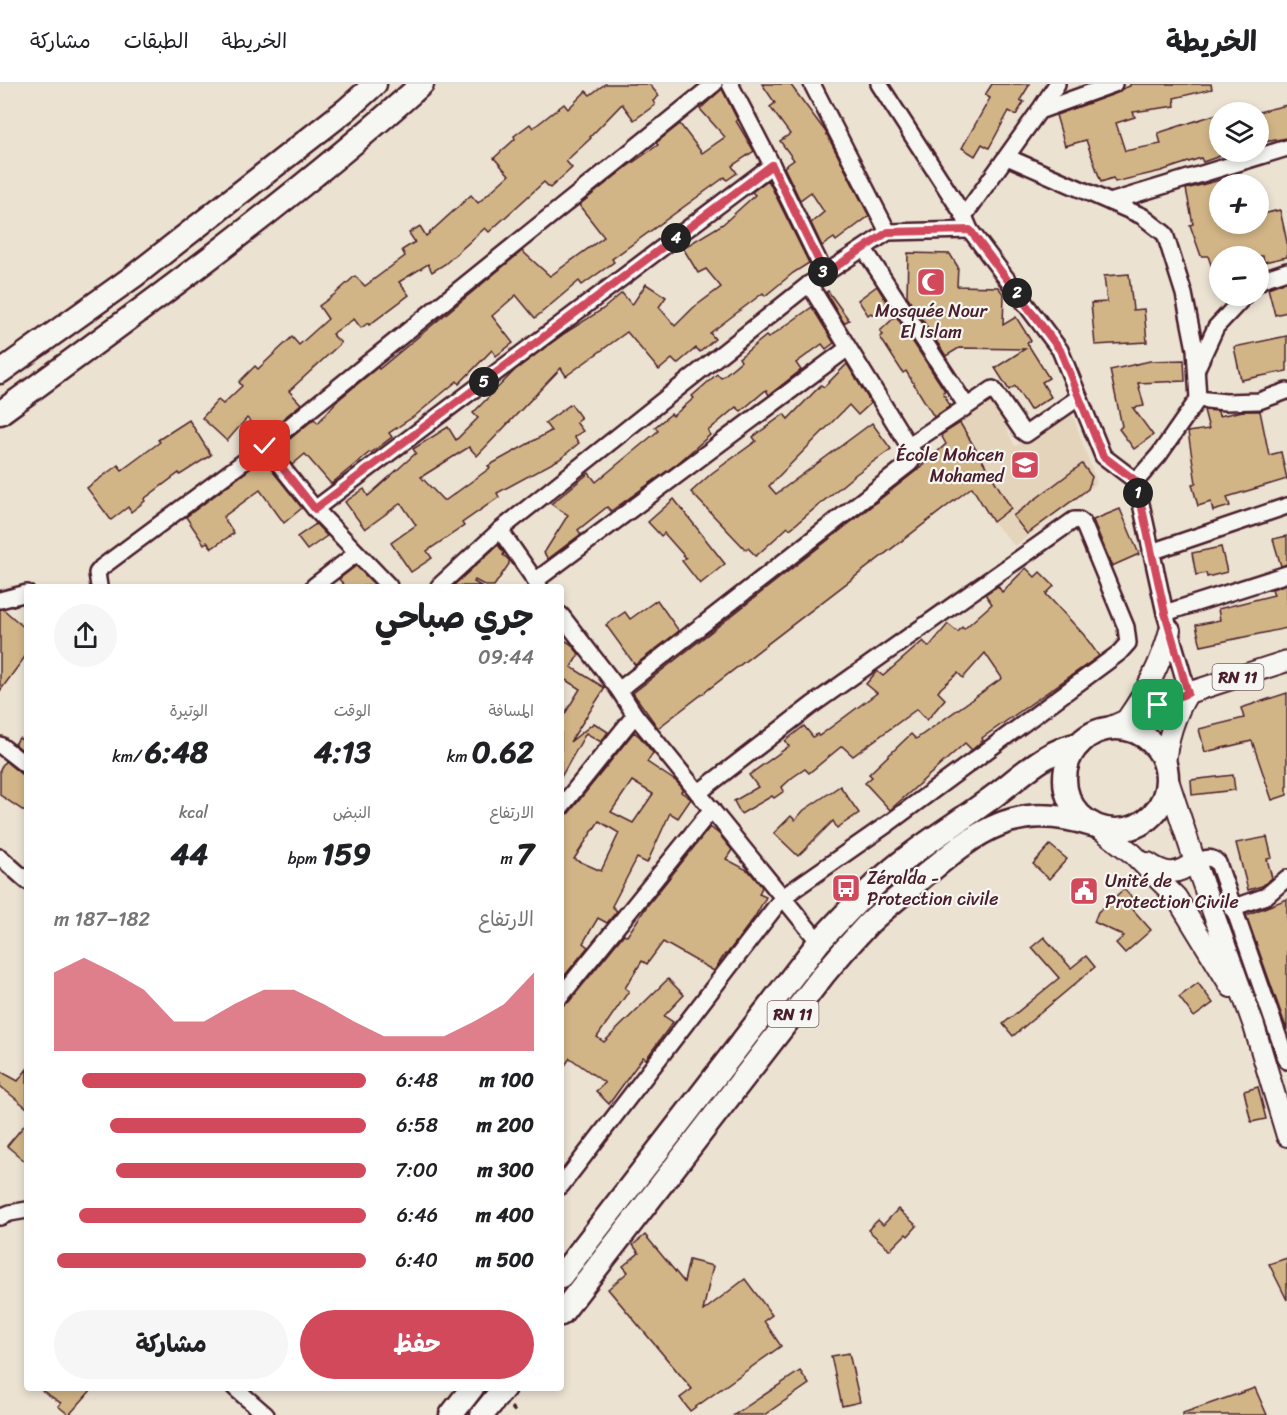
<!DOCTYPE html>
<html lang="ar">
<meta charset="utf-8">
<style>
:root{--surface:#fff;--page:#f6f6f6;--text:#202124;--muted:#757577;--line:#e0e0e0;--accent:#d1495b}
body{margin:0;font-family:Sriracha,"Playpen Sans Arabic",sans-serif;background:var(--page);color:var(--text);direction:rtl;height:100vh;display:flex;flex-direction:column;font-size:22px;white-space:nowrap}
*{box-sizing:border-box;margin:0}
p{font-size:20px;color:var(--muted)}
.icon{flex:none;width:33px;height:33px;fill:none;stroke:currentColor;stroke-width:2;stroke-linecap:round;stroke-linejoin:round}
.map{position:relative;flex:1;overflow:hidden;direction:ltr}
.sheet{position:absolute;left:24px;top:500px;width:540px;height:807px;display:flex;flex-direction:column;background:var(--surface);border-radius:6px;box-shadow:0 3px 9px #0003;direction:rtl}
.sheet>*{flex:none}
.buttons{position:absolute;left:1209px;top:18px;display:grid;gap:12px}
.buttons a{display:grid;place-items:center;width:60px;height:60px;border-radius:50%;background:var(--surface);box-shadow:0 3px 9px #0003;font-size:30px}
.pin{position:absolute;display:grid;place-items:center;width:51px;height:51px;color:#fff;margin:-26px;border-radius:12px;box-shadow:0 3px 9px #0006}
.km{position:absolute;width:30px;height:30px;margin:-15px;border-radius:50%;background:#222;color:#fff;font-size:16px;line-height:30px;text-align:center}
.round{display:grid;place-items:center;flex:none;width:63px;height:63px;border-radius:32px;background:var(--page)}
.overview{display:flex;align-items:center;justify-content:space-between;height:102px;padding:0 30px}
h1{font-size:33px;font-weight:700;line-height:45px}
.stats{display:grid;grid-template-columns:repeat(3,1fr);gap:9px;height:102px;padding:6px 30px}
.stats div{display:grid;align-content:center}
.stats b{font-size:30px;font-weight:700}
.stats small{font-size:16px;font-weight:400}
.stats p{font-size:16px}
.chart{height:168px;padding:12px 30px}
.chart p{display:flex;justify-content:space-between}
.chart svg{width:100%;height:108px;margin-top:6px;fill:var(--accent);opacity:.7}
.primary-button{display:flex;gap:12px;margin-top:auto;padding:12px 30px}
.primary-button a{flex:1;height:69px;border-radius:36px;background:var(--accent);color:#fff;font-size:24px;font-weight:700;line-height:69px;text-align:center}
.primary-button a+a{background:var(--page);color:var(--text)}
ul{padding:0 30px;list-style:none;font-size:20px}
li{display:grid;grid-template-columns:96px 72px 1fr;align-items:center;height:45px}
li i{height:15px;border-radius:8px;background:var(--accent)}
header{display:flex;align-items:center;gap:36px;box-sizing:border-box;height:84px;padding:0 30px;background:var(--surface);border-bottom:2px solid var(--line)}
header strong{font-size:28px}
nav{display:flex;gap:33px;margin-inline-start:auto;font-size:21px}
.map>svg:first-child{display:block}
.built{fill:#e4d4bc}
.building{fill:#d2b587;stroke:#4a1f2b;stroke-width:1.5;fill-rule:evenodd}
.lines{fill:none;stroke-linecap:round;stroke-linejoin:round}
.minor-casing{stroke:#4a1f2b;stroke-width:20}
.major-casing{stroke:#4a1f2b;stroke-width:24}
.highway-casing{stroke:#4a1f2b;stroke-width:27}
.path{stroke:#4a1f2b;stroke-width:3;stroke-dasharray:6 4.5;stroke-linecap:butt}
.minor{stroke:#f6f6f2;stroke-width:15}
.major{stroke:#f6f6f2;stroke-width:20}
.highway{stroke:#f6f6f2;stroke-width:22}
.route-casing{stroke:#fff;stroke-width:12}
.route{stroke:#d1495b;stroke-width:8}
.labels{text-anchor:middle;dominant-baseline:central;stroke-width:4.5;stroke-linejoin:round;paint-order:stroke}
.shield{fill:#f6f6f2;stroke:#7e6067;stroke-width:1.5}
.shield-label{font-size:16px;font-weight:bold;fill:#4a1f2b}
.poi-label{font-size:18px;fill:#4a1f2b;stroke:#f6f6f2;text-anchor:start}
</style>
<header>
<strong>الخريطة</strong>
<nav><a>الخريطة</a><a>الطبقات</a><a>مشاركة</a></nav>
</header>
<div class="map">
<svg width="1287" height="1331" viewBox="0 0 1287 1331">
<rect width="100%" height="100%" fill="#ebe2d2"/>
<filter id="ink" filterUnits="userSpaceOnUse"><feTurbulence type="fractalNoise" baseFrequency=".0167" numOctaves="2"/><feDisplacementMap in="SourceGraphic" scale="12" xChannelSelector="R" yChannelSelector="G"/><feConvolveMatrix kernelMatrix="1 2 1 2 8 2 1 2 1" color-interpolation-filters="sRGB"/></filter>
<g filter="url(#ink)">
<polygon class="built" points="991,311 1015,362 1072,329 1097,399 1015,462 993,438 938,346"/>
<g class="building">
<polygon points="605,0 649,0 659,12 653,17 655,21 634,36 622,20 590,53 591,54 566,77 572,84 550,104 544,98 489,148 485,144 445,180 432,188 428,180 399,198 409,211 369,241 368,239 361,244 354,235 332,250 341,259 289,307 301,320 263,351 247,334 227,357 202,334 218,316 223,320 242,302 239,298 255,282 258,285 292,253 299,261 328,235 319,222 335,210 355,192 365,202 405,172 402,166 415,158 409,149 420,142 426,152 471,111 478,119 509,91 494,74 515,55 514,52 530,40 533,44 564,20 568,25 586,7 590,11"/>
<polygon points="762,0 790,0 825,47 869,132 836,157 834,154 822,162 811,139 824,128 811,108 800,116 784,83 794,76 780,57 790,50 770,23 775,19"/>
<polygon points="992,0 1030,0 1020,16 1024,18 1016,31 1009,27 989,64 982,60 975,72 962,64 990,14 985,11"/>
<polygon points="1130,0 1211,0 1212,5 1174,14 1175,22 1133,28 1135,33 1116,39 1125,67 1161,60 1158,49 1217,30 1220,38 1220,72 1203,78 1201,74 1161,87 1115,98 1113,94 1101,98 1086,56 1065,62 1056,31 1117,9 1122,5 1130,2"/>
<polygon points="722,5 737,35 736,37 754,67 732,82 737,89 727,96 725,93 612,175 614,178 582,201 579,197 535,234 516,211 492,232 513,259 496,272 492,266 459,300 457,297 416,331 389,349 392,353 371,369 370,368 331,400 305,370 292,381 279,364 314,335 318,339 337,317 378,283 379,285 522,167 550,192 604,153 579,121 628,82 658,61 656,59 680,40 702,69 725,53 700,25"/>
<polygon points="1287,21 1287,54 1258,59 1258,28"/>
<polygon points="768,96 809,179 793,189 765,212 763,209 710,249 715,255 700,268 696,264 677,280 672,275 659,286 627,248 566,292 561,284 477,372 469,363 421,393 443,416 446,416 490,384 488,382 551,347 545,339 571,320 581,334 576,338 583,347 574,353 579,359 560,375 497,409 499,413 462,439 464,442 427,467 432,474 411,488 391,459 416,441 401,419 365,445 345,418 364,405 368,412 416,369 413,365 448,343 456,356 478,334 473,329 515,286 565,249 603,225 622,209 632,221 646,200 666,213 659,223 675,242 693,224 721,203 706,185 698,189 683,164 723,140 755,111 752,108"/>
<polygon points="1220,96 1220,140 1258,140 1258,131 1280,126 1287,158 1287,173 1264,178 1263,172 1220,172 1218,201 1208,172 1201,172 1190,141 1193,140 1186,105"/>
<polygon points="908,169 950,170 958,183 957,202 998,203 1004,211 1003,241 1016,233 1031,257 1027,259 1049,294 1042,298 1051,313 1030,326 1015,302 1009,306 995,284 1025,265 959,264 946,272 907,212"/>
<polygon points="1129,190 1133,226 1144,225 1147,258 1095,261 1091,219 1107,218 1104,192"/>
<polygon points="1287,197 1287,228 1275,231 1268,204"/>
<polygon points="877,202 888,220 873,231 871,229 868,231 858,216"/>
<polygon points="828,207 849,236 844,239 826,208"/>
<polygon points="812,223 834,259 826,265 822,260 796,279 801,286 769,311 766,306 741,327 736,323 708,347 710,351 678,379 611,427 607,423 578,446 581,450 548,475 544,469 568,431 551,420 589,389 596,398 658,347 655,343 671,330 673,332 694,314 692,312 717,290 721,294 741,277 739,274 766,252 768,254"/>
<polygon points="896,232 945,307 943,308 950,322 934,333 906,287 903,289 880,253 883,251 880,247"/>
<polygon points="1287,252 1287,287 1241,296 1234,263"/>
<polygon points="1184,276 1185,297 1138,299 1144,322 1133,324 1153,351 1134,365 1119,345 1122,342 1110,286 1150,277"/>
<polygon points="847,280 871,319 858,331 849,321 769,402 776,410 872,339 891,365 856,390 790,445 788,443 756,472 748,464 746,466 691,408 712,389 756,357 753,353 784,330 788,335 821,301 824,303"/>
<polygon points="1204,326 1218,327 1219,332 1243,327 1260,327 1269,371 1281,368 1287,395 1227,413 1230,422 1213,427 1211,418 1198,422 1192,400 1196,399 1188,348 1209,345"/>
<polygon points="189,336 211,371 180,391 179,389 144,415 145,417 131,428 128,423 111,436 87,404 118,381 122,386 160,358 158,356"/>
<polygon points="960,339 1011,424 993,438 972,403 658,644 633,609 916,387 946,360 941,351"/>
<polygon points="263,375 302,424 284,439 260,406 223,433 234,449 212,464 207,458 204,460 186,433"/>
<polygon points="1082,380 1092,393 1088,405 1027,450 1013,432"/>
<polygon points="674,415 725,480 700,500 682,477 686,474 664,449 661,452 648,438"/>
<polygon points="1120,425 1139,470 1112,482 1093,436"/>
<polygon points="316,440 327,452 307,466 297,453"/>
<polygon points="1287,452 1287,480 1281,482 1273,455"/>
<polygon points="498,461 504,469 503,471 509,476 509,480 494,502 486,502 475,496 474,498 481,502 453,502"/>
<polygon points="1221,463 1227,488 1207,493 1206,489 1196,491 1192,469"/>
<polygon points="356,482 376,502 345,502 339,495"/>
<polygon points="1026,484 1035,493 1040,488 1054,502 1046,510 1084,551 1099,572 982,654 983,656 972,666 965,659 890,726 865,699 872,693 869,690 911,650 916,655 1002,594 985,569 963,594 958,589 941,604 938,608 945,615 927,636 917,625 853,672 842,662 809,689 805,685 793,693 782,703 784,707 774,714 772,712 741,730 734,717 758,703 749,691 789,662 785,657 804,642 813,653 817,650 819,652 877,609 866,600 877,587 883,592 923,557 929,563 948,540 958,548 962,543 964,545 992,520 985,510 998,502 1002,508"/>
<polygon points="1287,500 1287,544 1201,562 1196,541 1220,536 1218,525 1274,511 1272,505"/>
<polygon points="657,516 679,547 635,581 606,541 625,528 630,535"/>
<polygon points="0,525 3,525 27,546 27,570 0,607"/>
<polygon points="561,554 571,560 579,570 571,583 605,604 570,658 594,639 608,648 601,658 586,649 561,693 561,636 580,605 564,595 561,598"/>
<polygon points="1287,609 1287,711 1272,716 1252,657 1205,668 1199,645 1244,634 1241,624"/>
<path d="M634,648L640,653L653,669L647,678L677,698L683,705L681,708L691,715L678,734L670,729L647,779L637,774L612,822L617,827L607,839L598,834L583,859L588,863L561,896V734L569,729ZM632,697L653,710L633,739L611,728ZM599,737L619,749L601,787L574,775Z"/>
<polygon points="19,654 27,659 27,670 15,660"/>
<polygon points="5,677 21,690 27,692 27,729 0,711 0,685"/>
<polygon points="1233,691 1235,706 1192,711 1191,696"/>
<polygon points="840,702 859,729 837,744 833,737 798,772 774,749 791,732 795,736 804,726"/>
<polygon points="710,743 719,750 732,766 726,775 749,787 762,803 759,810 766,813 754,834 726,871 725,870 714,887 663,858 647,880 642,877 625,904 629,907 597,953 604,958 668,895 684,911 664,932 673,938 646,975 643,973 609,1020 596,1007 605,999 570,974 561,987 561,922 569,918 624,850 627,852 647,822"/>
<polygon points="1267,753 1272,774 1267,775 1272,794 1262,802 1248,806 1236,759"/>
<polygon points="1050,761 1067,775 1049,795 1033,780"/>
<polygon points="1124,805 1133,815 1128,820 1151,846 1125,869 1116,859 1124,852 1094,838 1098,828"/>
<polygon points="1287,815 1287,946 1246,831"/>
<polygon points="1044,853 1071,884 1086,872 1095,883 1013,952 1003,940 1059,894 1032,863"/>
<polygon points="1198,899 1213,919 1194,933 1179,913"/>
<polygon points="27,985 27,1024 0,1002 0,987 18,997"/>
<polygon points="1258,1003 1266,1035 1251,1038 1244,1007"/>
<polygon points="27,1038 27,1079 7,1062"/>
<polygon points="898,1125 917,1142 908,1152 906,1150 890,1166 868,1146 878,1136 883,1141"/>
<polygon points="645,1151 684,1198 689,1176 713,1182 703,1227 745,1195 772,1231 764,1237 781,1262 690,1327 680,1314 692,1305 608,1205 628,1188 623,1182 639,1169 633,1161"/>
<polygon points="1287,1174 1287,1216 1269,1180"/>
<polygon points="849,1269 860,1318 842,1322 831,1272"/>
<polygon points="800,1287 809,1300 764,1331 734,1331"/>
<polygon points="38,1304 93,1304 69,1331 58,1322 61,1319"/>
<polygon points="1255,1304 1267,1331 1183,1331 1183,1329"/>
</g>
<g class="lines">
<g class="minor-casing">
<g id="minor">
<polyline points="730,0 772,81 825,190"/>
<polyline points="812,0 888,148"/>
<polyline points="879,0 964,132 970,146 1060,266 1103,372 1136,397 1165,529 1188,609"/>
<polyline points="1039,27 1057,0"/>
<polyline points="1007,73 1142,132 1165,150 1184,210 1195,265 1198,315 1159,371 1136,397"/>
<polyline points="1110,118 1287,64"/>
<polyline points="964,132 1039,27 1114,0"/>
<polyline points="864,165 966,321"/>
<polyline points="1258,199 1263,195 1287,187"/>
<polyline points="1197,284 1216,243 1245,212"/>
<polyline points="1198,315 1225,318 1259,317 1287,307"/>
<polyline points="909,361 993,305 1022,347 1026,350 1078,314"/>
<polyline points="265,362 315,425 389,502"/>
<polyline points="315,425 772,81"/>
<polyline points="500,446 539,502"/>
<polyline points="1151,468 1287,422"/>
<polyline points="535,497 848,264"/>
<polyline points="99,502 97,489 102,483 265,362 714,0"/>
<polyline points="314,502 357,469"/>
<polyline points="439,502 500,446 809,200 888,148 970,146"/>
<polyline points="0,516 27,509"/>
<polyline points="1165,529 1287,490"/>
<polyline points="561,531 619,606 635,631 819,858"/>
<polyline points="619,606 910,379 915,372 809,200"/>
<polyline points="0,661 27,682"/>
<polyline points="561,723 635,631"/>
<polyline points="0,773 27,797"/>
<path d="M1195,778C1204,775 1210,771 1218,779L1287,977"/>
<polyline points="1232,824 1266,812 1287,794"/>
<polyline points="561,912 712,725"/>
<polyline points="561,1102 783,813 889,739 1119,569 1128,559 1126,543 1083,439 1079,436 1074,436 812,621 698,709"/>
<polyline points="0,1133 10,1129 27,1126"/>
<polyline points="235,1304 266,1331"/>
</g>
</g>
<g class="major-casing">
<g id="major">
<path d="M1127,635C1147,606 1161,580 1170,546"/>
<polyline points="1104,646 1188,609 1287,577"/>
<path d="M1165,681C1167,654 1174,632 1188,609"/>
<polyline points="1168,696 1195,778 1254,942 1287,1052"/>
<polyline points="1098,743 1133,770 1176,813 1231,903"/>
<path d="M1148,779C1167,792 1176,791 1195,778"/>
</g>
</g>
<g class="highway-casing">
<g id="highway">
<polyline points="0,288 134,192 346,26 375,0"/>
<path d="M0,329C144,224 289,119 422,0"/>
<circle cx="1116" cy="695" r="51"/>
<path d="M561,1192L819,858C846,829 873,800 904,776C933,753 965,734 994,712C1021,692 1045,667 1079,660"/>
<path d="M561,1230L824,890C838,873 852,857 867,841C883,825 902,811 919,796C977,748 1013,716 1092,741"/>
<polyline points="451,1331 472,1304"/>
<polyline points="482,1331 504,1304"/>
</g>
</g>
<polyline class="path" points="511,1323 518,1331"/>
<use href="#minor" class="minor"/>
<use href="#major" class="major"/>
<use href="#highway" class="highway"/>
</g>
</g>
<g class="lines" filter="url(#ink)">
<g class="route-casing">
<polyline id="route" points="265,362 315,425 772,81 825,190 888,148 970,146 1060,266 1103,372 1136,397 1165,529 1188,609 1158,621"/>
</g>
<use href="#route" class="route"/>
</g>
<defs>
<g id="mosque-square" transform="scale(1.5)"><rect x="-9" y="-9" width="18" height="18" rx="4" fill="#d1495b" stroke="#f6f6f2"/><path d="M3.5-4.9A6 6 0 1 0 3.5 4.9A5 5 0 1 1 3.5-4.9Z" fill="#fff"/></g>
<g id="school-square" transform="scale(1.5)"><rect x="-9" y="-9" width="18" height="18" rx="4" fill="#d1495b" stroke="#f6f6f2"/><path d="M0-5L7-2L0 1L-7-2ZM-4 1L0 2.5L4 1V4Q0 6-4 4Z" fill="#fff"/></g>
<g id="bus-square" transform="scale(1.5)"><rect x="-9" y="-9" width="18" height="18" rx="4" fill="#d1495b" stroke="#f6f6f2"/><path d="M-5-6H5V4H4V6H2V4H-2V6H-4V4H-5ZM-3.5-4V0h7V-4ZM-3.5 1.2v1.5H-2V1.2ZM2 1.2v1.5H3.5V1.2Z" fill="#fff"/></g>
<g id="civic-square" transform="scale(1.5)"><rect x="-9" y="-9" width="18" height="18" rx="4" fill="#d1495b" stroke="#f6f6f2"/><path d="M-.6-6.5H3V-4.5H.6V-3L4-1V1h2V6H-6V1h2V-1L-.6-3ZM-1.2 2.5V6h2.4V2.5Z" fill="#fff"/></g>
</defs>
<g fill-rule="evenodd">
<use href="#mosque-square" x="931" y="198"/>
<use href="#school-square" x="1025" y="381"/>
<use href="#bus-square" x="846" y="804"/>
<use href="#civic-square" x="1084" y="807"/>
</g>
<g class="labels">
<g class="shield">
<rect x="1212.5" y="580" width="51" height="26" rx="4.5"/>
<rect x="767.5" y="917" width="51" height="26" rx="4.5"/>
</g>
<g class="shield-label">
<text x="1238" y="593">RN 11</text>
<text x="793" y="930">RN 11</text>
</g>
<g class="poi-label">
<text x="931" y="227" text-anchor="middle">Mosquée Nour<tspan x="931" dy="21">El Islam</tspan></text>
<text x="1004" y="371" text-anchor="end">École Mohcen<tspan x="1004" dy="21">Mohamed</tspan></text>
<text x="867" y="794">Zéralda -<tspan x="867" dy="21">Protection civile</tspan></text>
<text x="1105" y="797">Unité de<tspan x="1105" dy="21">Protection Civile</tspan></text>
</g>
</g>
</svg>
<div class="buttons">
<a><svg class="icon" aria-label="layers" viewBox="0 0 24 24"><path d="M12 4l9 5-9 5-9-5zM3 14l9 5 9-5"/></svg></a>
<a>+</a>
<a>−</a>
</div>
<div class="pin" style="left:1158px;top:621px;background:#1e9e55"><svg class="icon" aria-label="arrive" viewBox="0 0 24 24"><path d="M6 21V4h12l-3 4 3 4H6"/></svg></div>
<div class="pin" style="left:265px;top:362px;background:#d93025"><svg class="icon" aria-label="check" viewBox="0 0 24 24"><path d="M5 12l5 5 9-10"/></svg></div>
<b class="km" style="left:1138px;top:409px">1</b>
<b class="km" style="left:1017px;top:209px">2</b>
<b class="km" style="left:823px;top:188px">3</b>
<b class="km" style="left:676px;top:154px">4</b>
<b class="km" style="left:484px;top:298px">5</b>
<section class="sheet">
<div class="overview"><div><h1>جري صباحي</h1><p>09:44</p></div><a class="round"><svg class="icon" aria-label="share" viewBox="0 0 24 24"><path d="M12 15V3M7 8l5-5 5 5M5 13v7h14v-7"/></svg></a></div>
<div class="stats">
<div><p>المسافة</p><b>0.62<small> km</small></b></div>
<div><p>الوقت</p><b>4:13</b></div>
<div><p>الوتيرة</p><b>6:48<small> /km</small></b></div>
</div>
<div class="stats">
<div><p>الارتفاع</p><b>7<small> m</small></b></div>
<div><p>النبض</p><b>159<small> bpm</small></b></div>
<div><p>kcal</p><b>44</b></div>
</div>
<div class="chart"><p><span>الارتفاع</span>182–187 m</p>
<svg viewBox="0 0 160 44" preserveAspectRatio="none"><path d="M0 44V12L10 6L20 12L30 19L40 32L50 32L60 25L70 19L80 19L90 25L100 32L110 38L120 38L130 38L140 32L150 25L160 12V44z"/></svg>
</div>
<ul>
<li><b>100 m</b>6:48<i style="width:91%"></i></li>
<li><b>200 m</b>6:58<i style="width:82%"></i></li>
<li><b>300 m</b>7:00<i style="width:80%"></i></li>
<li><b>400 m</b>6:46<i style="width:92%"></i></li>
<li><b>500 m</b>6:40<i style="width:99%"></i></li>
</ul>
<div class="primary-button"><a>حفظ</a><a>مشاركة</a></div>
</section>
</div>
